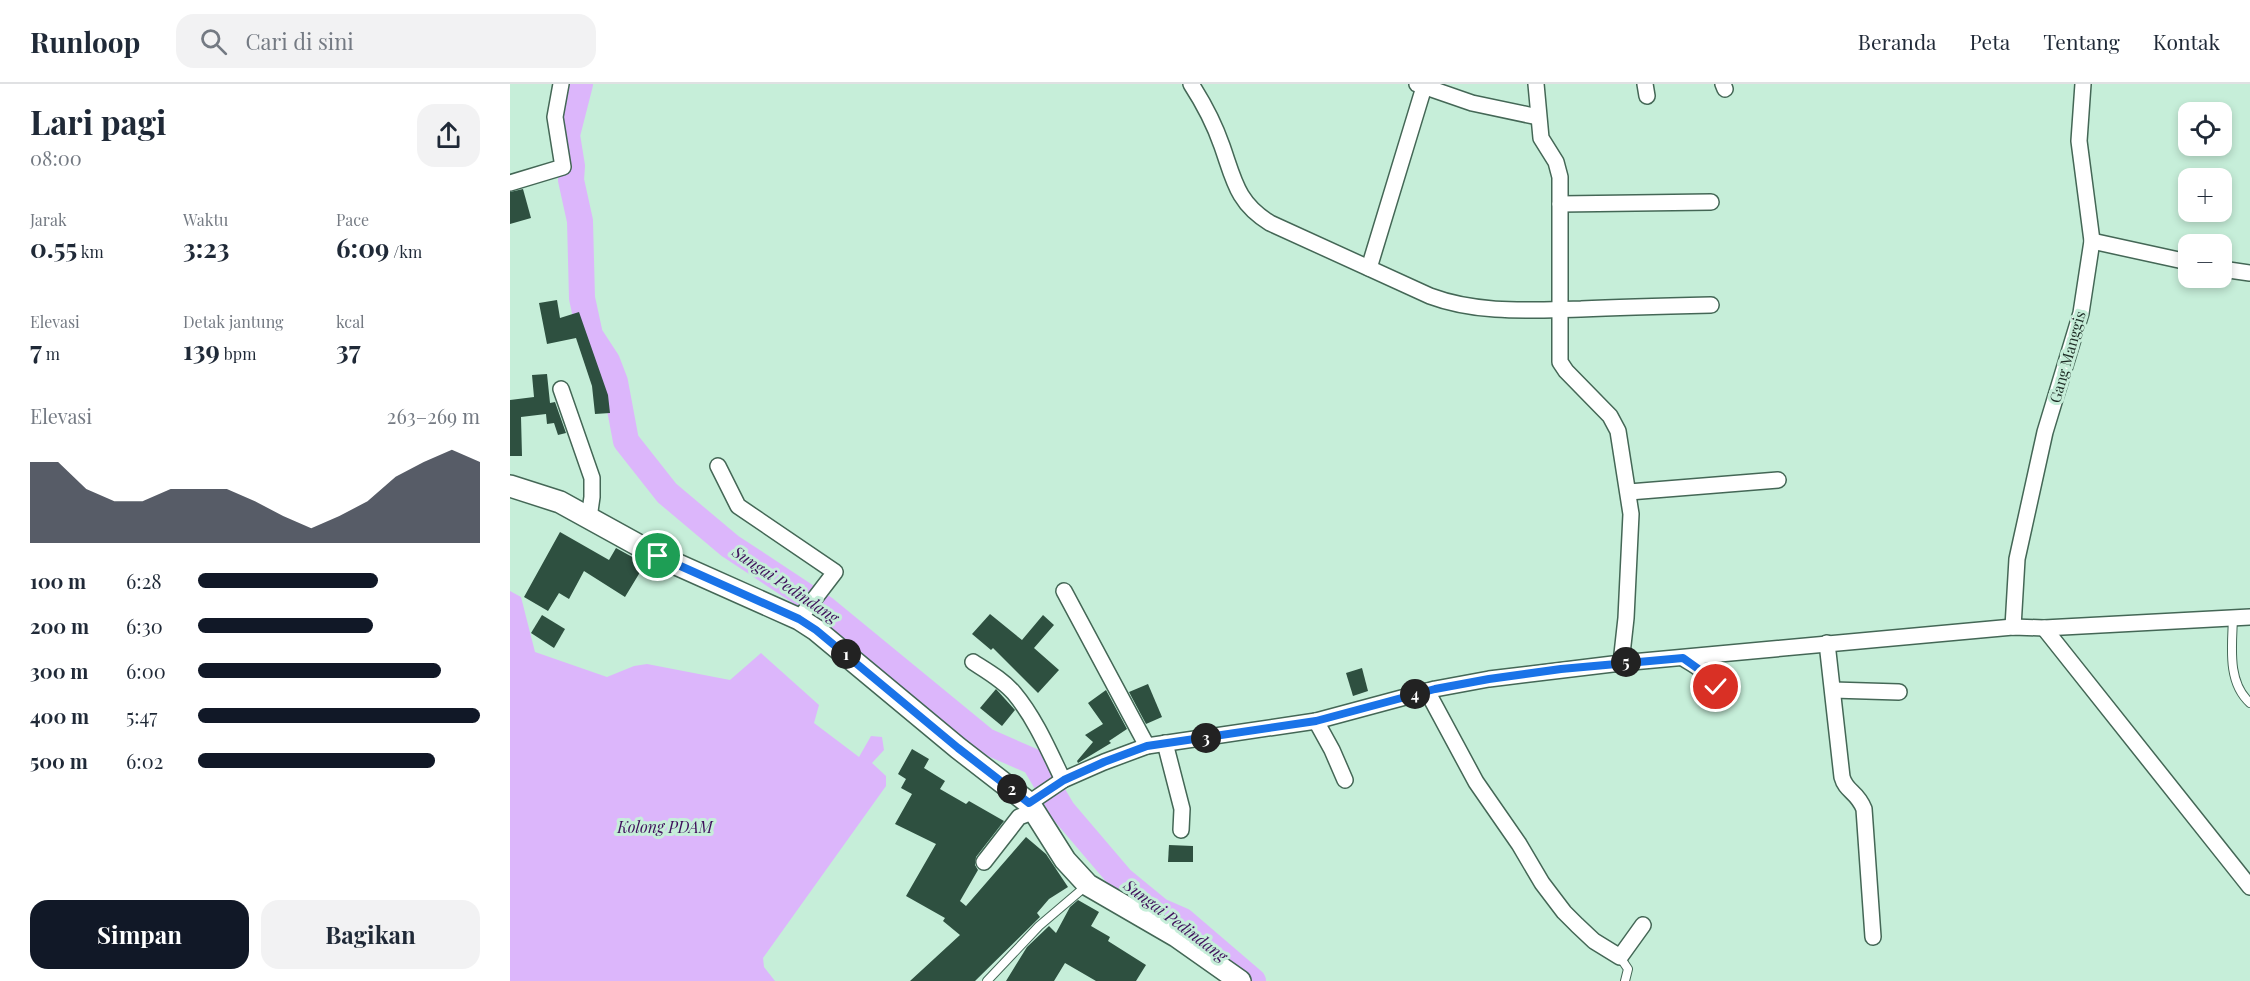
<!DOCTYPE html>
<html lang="id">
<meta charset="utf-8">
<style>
:root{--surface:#fff;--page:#f2f2f3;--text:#1f2937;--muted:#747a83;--line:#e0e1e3;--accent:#111827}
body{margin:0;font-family:"Playfair Display",serif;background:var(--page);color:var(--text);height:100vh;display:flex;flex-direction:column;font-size:22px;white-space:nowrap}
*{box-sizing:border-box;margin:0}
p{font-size:20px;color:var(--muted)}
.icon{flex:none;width:33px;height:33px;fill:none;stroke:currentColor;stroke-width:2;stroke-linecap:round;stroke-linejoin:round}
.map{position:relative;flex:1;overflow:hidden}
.details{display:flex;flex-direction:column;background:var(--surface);width:510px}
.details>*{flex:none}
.fabs{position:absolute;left:1668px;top:18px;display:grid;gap:12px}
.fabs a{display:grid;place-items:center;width:54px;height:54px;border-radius:12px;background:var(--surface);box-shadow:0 3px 9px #0003;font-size:30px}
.pin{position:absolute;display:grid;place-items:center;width:51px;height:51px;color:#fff;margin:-26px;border:3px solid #fff;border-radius:50%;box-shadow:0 2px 6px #0007}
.km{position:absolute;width:30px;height:30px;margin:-15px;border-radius:50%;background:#222;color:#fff;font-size:16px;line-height:30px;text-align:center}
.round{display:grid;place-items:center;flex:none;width:63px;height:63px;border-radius:18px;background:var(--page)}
.head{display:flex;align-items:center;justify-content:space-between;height:102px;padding:0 30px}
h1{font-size:33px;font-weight:700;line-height:45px}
.figures{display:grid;grid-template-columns:repeat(3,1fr);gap:9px;height:102px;padding:6px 30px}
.figures div{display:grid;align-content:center}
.figures b{font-size:26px;font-weight:700}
.figures small{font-size:16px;font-weight:400}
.figures p{font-size:16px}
.chart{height:168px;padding:12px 30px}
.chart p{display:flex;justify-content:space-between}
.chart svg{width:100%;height:108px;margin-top:6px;fill:var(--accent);opacity:.7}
.cta{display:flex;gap:12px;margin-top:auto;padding:12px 30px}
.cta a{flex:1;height:69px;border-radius:18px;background:var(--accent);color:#fff;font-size:24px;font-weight:700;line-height:69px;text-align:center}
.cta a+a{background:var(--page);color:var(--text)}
ul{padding:0 30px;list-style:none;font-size:20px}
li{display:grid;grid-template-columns:96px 72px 1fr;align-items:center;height:45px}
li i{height:15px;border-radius:8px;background:var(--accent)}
header{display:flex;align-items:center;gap:36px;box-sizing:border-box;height:84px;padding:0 30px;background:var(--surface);border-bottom:2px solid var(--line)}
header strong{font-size:28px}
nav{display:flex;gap:33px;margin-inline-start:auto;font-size:21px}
.search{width:420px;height:54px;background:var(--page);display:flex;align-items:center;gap:15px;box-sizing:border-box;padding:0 21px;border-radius:18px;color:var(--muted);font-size:22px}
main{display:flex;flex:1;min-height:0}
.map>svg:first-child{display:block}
.water{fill:#dcb6fb}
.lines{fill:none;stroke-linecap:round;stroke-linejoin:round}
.river{stroke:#dcb6fb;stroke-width:26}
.building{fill:#2e5040}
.lane-casing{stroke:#446756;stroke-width:10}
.street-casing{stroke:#446756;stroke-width:18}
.secondary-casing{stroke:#446756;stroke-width:24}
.lane{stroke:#fff;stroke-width:8}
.street{stroke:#fff;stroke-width:15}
.secondary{stroke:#fff;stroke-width:21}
.route-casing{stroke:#fff;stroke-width:12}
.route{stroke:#1a73e8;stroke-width:8}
.labels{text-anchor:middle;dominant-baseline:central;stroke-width:6;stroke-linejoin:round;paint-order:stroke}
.street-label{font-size:15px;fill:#1d2c25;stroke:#c6eed9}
.water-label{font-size:16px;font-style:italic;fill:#3f105b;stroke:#c6eed9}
</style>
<header>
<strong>Runloop</strong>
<div class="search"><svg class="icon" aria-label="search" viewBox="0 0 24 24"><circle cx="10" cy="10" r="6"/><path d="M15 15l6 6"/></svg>Cari di sini</div>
<nav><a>Beranda</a><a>Peta</a><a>Tentang</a><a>Kontak</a></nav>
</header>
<main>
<section class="details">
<div class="head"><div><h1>Lari pagi</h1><p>08:00</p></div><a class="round"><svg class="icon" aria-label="share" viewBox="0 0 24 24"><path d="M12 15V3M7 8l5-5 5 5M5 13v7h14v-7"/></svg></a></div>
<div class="figures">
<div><p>Jarak</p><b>0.55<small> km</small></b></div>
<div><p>Waktu</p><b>3:23</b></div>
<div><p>Pace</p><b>6:09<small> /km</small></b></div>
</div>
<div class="figures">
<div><p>Elevasi</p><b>7<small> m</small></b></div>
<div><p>Detak jantung</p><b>139<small> bpm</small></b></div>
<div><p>kcal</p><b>37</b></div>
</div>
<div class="chart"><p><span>Elevasi</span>263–269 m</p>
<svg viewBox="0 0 160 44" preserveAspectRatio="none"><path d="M0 44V11L10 11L20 22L30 27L40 27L50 22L60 22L70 22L80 27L90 33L100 38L110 33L120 27L130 17L140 11L150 6L160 11V44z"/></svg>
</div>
<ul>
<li><b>100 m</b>6:28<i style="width:64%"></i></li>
<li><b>200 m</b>6:30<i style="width:62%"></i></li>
<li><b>300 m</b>6:00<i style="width:86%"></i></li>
<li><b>400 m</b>5:47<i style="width:100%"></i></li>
<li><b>500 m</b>6:02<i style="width:84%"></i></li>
</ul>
<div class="cta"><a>Simpan</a><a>Bagikan</a></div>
</section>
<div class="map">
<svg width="1740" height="897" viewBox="0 0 1740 897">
<rect width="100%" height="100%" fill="#c6eed9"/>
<polygon class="water" points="0,507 11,513 25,568 97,593 124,582 137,580 220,596 251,569 309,621 304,639 349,673 361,652 372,653 374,666 362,679 376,692 376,702 253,874 254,883 265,897 0,897"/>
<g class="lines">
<polyline class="river" points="70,0 57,51 62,82 61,96 70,137 72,214 80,251 97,277 105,298 116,357 157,409 220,462 314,524 476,657 524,678 553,727 611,795 650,827 673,837 743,897"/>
</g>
<g class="building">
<polygon points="13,105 21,134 0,140 0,108"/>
<polygon points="47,216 50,234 69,228 98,311 100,329 85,330 82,302 66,254 37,260 29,219"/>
<polygon points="37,290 40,319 45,318 56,349 48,351 44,339 37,340 36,330 11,333 12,372 0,372 0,316 24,313 22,291"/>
<polygon points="50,448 99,476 106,464 135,480 115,513 74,487 59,515 49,509 38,527 14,513"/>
<polygon points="480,530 512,556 533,531 544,541 524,564 549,586 528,609 483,564 481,566 462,550"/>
<polygon points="32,531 55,545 44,564 21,549"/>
<polygon points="852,584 858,607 843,612 836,589"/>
<polygon points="638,600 652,633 636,640 619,608"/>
<polygon points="486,605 505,626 492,642 470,624"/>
<polygon points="596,606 617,645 599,657 601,659 568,679 567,677 583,658 575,651 593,640 578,619"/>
<polygon points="402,665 419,675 414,684 435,697 430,705 456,720 459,717 494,737 466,773 465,781 468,786 450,817 456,822 516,753 536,770 558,803 539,815 527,829 530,833 465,897 400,897 450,851 433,837 435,834 396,812 426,760 385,740 402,710 391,704 396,695 388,690"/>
<polygon points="659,761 683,762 683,778 658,778"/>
<polygon points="568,816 589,828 581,842 600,853 598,857 636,881 626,897 586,897 555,879 544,897 496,897 517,863 539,842 546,849 560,823"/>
</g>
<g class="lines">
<g class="lane-casing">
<g id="lane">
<path d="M1723,534C1722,563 1717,598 1740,619"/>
<polyline points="1110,873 1118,885 1115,897"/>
<polyline points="477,897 529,842 576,802"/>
</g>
</g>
<g class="street-casing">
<g id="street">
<path d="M681,0C694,20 704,39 712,62C724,96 727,119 760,139L920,212C968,230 1020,226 1071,225C1114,223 1157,222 1201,221"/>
<polyline points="907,0 962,19 1028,33"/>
<polyline points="1135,0 1137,12"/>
<polyline points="1213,0 1215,5"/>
<polyline points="0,99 53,83 45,33 51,0"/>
<polyline points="1050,120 1201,118"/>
<polyline points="1582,157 1678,178"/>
<polyline points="859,184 914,3"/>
<polyline points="1712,185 1740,189"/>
<polyline points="51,305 82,394 82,413 79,434"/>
<polyline points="208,382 228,422 325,488 289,535"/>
<polyline points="1119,408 1268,396"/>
<polyline points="554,507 637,662"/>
<polyline points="1503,543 1507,475 1535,348 1571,229 1582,157 1569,57 1573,0"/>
<polyline points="1534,544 1740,803"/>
<path d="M1317,559L1332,693C1336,708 1347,707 1354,725L1363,853"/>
<path d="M1173,574C1191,586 1209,592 1204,617"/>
<path d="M463,578C477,587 493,596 504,609C525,634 539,667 553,696"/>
<polyline points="1111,579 1503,543 1534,544 1740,533"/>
<polyline points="1323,606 1389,608"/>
<polyline points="917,607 966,698 1009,760 1032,799 1054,828 1067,841 1084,857 1110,873 1133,841"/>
<polyline points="806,637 822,666 835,696"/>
<polyline points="655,659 672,725 671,746"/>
<polyline points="519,719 553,696 594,678 637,662 806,637 925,605 979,595 1111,579 1116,534 1121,430 1108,347 1100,332 1056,287 1050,278 1050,93 1046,78 1031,54 1026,0"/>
<polyline points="474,778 509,733 525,727"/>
</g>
</g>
<g class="secondary-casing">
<polyline id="secondary" points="0,402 50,418 148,472 289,535 306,546 448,664 519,719 555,776 578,801 666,852 730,897"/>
</g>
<use href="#lane" class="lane"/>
<use href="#street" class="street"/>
<use href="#secondary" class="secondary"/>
</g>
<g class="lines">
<g class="route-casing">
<polyline id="route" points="148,472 289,535 306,546 448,664 519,719 554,696 594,678 637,662 806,637 925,605 979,595 1051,585 1173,574 1201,594 1206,603"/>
</g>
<use href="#route" class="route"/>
</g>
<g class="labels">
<g class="street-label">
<text transform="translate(1557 273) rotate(-74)">Gang Manggis</text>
</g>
<g class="water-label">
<text transform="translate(276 500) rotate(34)">Sungai Pedindang</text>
<text x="155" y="742">Kolong PDAM</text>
<text transform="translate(666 836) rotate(37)">Sungai Pedindang</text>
</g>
</g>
</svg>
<div class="fabs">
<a><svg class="icon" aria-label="locate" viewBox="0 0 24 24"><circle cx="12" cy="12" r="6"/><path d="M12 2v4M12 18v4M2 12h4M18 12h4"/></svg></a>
<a>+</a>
<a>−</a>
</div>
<div class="pin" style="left:148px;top:472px;background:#1e9e55"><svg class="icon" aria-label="arrive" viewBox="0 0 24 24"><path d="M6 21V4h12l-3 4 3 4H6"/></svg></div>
<div class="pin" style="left:1206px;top:603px;background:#d93025"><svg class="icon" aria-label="check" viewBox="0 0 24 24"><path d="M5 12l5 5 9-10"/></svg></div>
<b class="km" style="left:336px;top:570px">1</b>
<b class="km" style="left:502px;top:705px">2</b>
<b class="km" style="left:696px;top:654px">3</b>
<b class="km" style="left:905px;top:610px">4</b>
<b class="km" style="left:1116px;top:578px">5</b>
</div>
</main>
